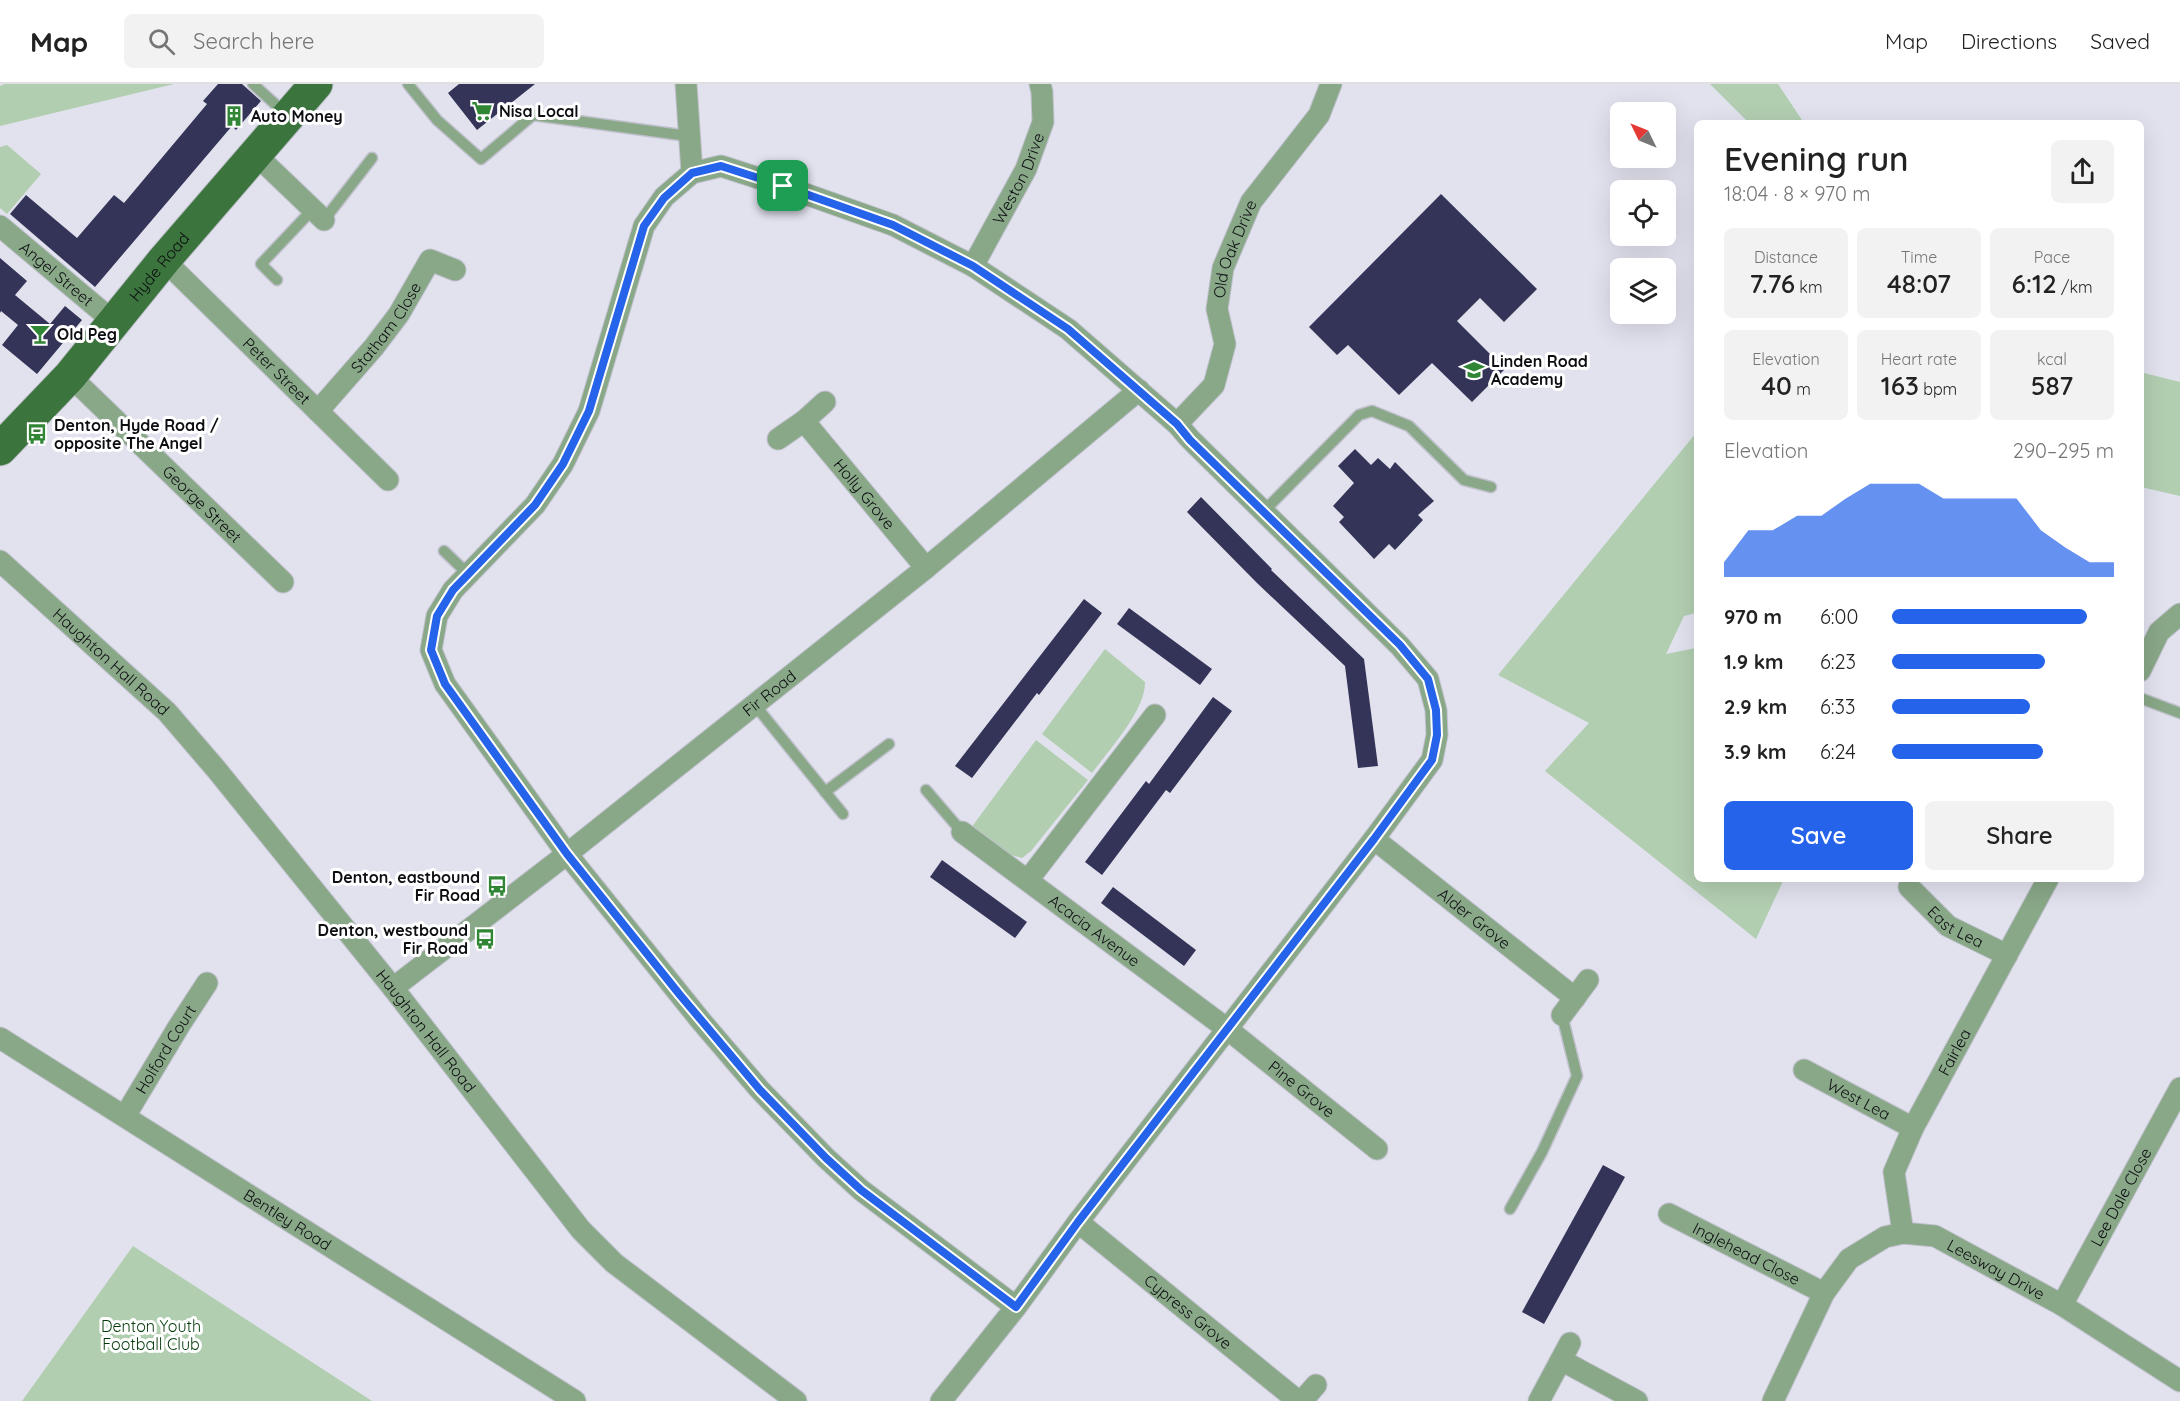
<!DOCTYPE html>
<meta charset="utf-8">
<style>
:root{--surface:#fff;--page:#f2f2f2;--text:#222;--muted:#767676;--line:#e0e0e0;--accent:#2563eb}
body{margin:0;font-family:Quicksand,sans-serif;background:var(--page);color:var(--text);height:100vh;display:flex;flex-direction:column;font-size:22px;white-space:nowrap}
*{box-sizing:border-box;margin:0}
p{font-size:20px;color:var(--muted)}
.icon{flex:none;width:33px;height:33px;fill:none;stroke:currentColor;stroke-width:2;stroke-linecap:round;stroke-linejoin:round}
.map{position:relative;flex:1;overflow:hidden}
.sheet{position:absolute;left:1694px;top:36px;width:450px;height:762px;display:flex;flex-direction:column;background:var(--surface);border-radius:9px;box-shadow:0 6px 24px #0002}
.sheet>*{flex:none}
.needle{width:39px;rotate:313deg}
.buttons{position:absolute;left:1610px;top:18px;display:grid;gap:12px}
.buttons a{display:grid;place-items:center;width:66px;height:66px;border-radius:9px;background:var(--surface);box-shadow:0 6px 24px #0002;font-size:30px}
.pin{position:absolute;display:grid;place-items:center;width:51px;height:51px;color:#fff;margin:-26px;border-radius:12px;box-shadow:0 3px 9px #0006}
.round{display:grid;place-items:center;flex:none;width:63px;height:63px;border-radius:9px;background:var(--page)}
.overview{display:flex;align-items:center;justify-content:space-between;height:102px;padding:0 30px}
h1{font-size:33px;font-weight:600;line-height:45px}
.stats{display:grid;grid-template-columns:repeat(3,1fr);gap:9px;height:102px;padding:6px 30px}
.stats div{display:grid;align-content:center;border-radius:9px;background:var(--page);text-align:center}
.stats b{font-size:26px;font-weight:600}
.stats small{font-size:16px;font-weight:400}
.stats p{font-size:16px}
.chart{height:168px;padding:12px 30px}
.chart p{display:flex;justify-content:space-between}
.chart svg{width:100%;height:108px;margin-top:6px;fill:var(--accent);opacity:.7}
.primary-button{display:flex;gap:12px;margin-top:auto;padding:12px 30px}
.primary-button a{flex:1;height:69px;border-radius:9px;background:var(--accent);color:#fff;font-size:24px;font-weight:600;line-height:69px;text-align:center}
.primary-button a+a{background:var(--page);color:var(--text)}
ul{padding:0 30px;list-style:none;font-size:20px}
li{display:grid;grid-template-columns:96px 72px 1fr;align-items:center;height:45px}
li i{height:15px;border-radius:8px;background:var(--accent)}
header{display:flex;align-items:center;gap:36px;box-sizing:border-box;height:84px;padding:0 30px;background:var(--surface);border-bottom:2px solid var(--line)}
header strong{font-size:28px}
nav{display:flex;gap:33px;margin-inline-start:auto;font-size:21px}
.search{width:420px;height:54px;background:var(--page);display:flex;align-items:center;gap:15px;box-sizing:border-box;padding:0 21px;border-radius:9px;color:var(--muted);font-size:22px}
.map>svg:first-child{display:block}
.green{fill:#b2ceb1}
.building{fill:#343358}
.lines{fill:none;stroke-linecap:round;stroke-linejoin:round}
.lane-casing{stroke:#bfc0cb;stroke-width:13}
.street-casing{stroke:#bfc0cb;stroke-width:23}
.primary-casing{stroke:#bfc0cb;stroke-width:35}
.lane{stroke:#89a888;stroke-width:10}
.street{stroke:#89a888;stroke-width:21}
.primary{stroke:#3b743c;stroke-width:33}
.route-casing{stroke:#fff;stroke-width:12}
.route{stroke:#2563eb;stroke-width:8}
.labels{text-anchor:middle;dominant-baseline:central;stroke-width:6;stroke-linejoin:round;paint-order:stroke}
.poi-label{font-size:16px;font-weight:bold;fill:#0d0e12;stroke:#fff;text-anchor:start}
.street-label{font-size:16px;fill:#0d0e12;stroke:#fff}
.park-label{font-size:16px;fill:#033a09;stroke:#fff}
</style>
<header>
<strong>Map</strong>
<div class="search"><svg class="icon" aria-label="search" viewBox="0 0 24 24"><circle cx="10" cy="10" r="6"/><path d="M15 15l6 6"/></svg>Search here</div>
<nav><a>Map</a><a>Directions</a><a>Saved</a></nav>
</header>
<div class="map">
<svg width="2180" height="1317" viewBox="0 0 2180 1317">
<rect width="100%" height="100%" fill="#e1e2ee"/>
<g class="green">
<polygon points="5,0 174,0 0,42 0,2"/>
<polygon points="1710,0 1778,0 1804,39 1749,39"/>
<polygon points="7,61 41,90 7,130 0,124 0,63"/>
<polygon points="2140,288 2180,298 2180,412 2141,403"/>
<polygon points="1696,349 1696,529 1684,532 1666,570 1696,564 1696,795 1784,795 1756,855 1545,687 1589,639 1498,591"/>
<path d="M1105,565L1145,598C1146,626 1109,666 1092,689L1042,650Z"/>
<polygon points="1036,656 1088,696 1031,767 1022,774 1011,771 971,744"/>
<polygon points="133,1162 372,1317 22,1317"/>
</g>
<g class="building">
<polygon points="218,0 242,0 261,17 236,46 232,42 95,203 10,130 26,111 77,154 114,111 124,119 207,20 203,17"/>
<polygon points="459,0 535,0 477,46 448,9"/>
<polygon points="1441,110 1537,205 1504,238 1480,214 1457,237 1505,285 1472,318 1432,279 1399,311 1348,261 1337,271 1309,243"/>
<polygon points="0,174 27,197 15,211 50,240 65,222 82,236 37,290 2,261 18,241 1,227 0,229"/>
<polygon points="1355,365 1371,381 1378,374 1390,385 1395,378 1434,417 1418,431 1423,436 1395,466 1389,460 1374,475 1339,438 1344,433 1333,422 1354,399 1338,382"/>
<polygon points="1201,413 1272,485 1271,486 1364,575 1378,682 1358,684 1345,582 1257,499 1187,428"/>
<polygon points="1084,515 1102,529 1039,611 1037,609 972,694 955,682"/>
<polygon points="1129,524 1212,585 1200,601 1117,540"/>
<polygon points="1213,613 1232,627 1170,709 1166,706 1102,791 1085,778 1146,697 1149,700"/>
<polygon points="942,776 1027,838 1015,854 930,793"/>
<polygon points="1113,803 1196,866 1184,882 1101,819"/>
<polygon points="1603,1081 1625,1093 1544,1240 1522,1228"/>
</g>
<g class="lines">
<g class="lane-casing">
<g id="lane">
<polyline points="253,0 286,30"/>
<polyline points="408,0 437,36 481,75 533,31 688,52"/>
<polyline points="324,136 372,74"/>
<polyline points="277,196 261,180 313,125"/>
<polyline points="1263,428 1359,331 1372,327 1409,342 1464,396 1491,403"/>
<polyline points="444,467 468,490"/>
<polyline points="2140,614 2180,629"/>
<polyline points="755,621 843,730"/>
<polyline points="926,706 962,748"/>
<polyline points="825,708 889,660"/>
<polyline points="1510,1125 1542,1068 1577,992 1562,931"/>
</g>
</g>
<g class="street-casing">
<g id="street">
<polyline points="686,0 692,89"/>
<polyline points="255,70 324,136"/>
<path id="s1" d="M0,142L113,237"/>
<path id="s2" d="M164,176L388,396"/>
<path id="s3" d="M973,182L1026,85L1043,38L1042,8L1040,0"/>
<path id="s4" d="M70,292L283,498"/>
<path id="s5" d="M825,318L804,337L926,484"/>
<path id="s6" d="M318,327L374,263L399,230L430,176L455,186"/>
<path id="s7" d="M1177,340L1214,301L1225,260L1217,225L1223,184L1251,118L1319,31L1331,0"/>
<polyline points="778,355 804,337"/>
<path id="s8" d="M0,477L167,628L216,685L393,904L581,1146L614,1179L796,1317"/>
<polyline points="2140,587 2159,548 2180,530"/>
<path id="s9" d="M962,748L1226,944L1377,1065"/>
<path id="s10" d="M1374,755L1575,914"/>
<polyline points="1028,796 1155,631"/>
<path id="s11" d="M1909,803L1948,842L2007,871"/>
<path id="s12" d="M393,904L567,770L926,484L1139,306"/>
<polyline points="1562,931 1588,896"/>
<path id="s13" d="M0,954L575,1317"/>
<path id="s14" d="M1804,986L1913,1044"/>
<path id="s15" d="M125,1032L179,942L207,899"/>
<path id="s16" d="M1669,1130L1824,1209"/>
<path id="s17" d="M1078,1138L1298,1317"/>
<path id="s18" d="M1903,1149L1894,1088L1913,1044L2048,795"/>
<path id="s19" d="M2062,1221L2180,1004"/>
<polyline points="1561,1276 1637,1317"/>
<polyline points="941,1317 1016,1223 1078,1138 1374,755 1432,676 1437,651 1436,626 1428,595 1400,562 1190,355 1177,340 1068,245 973,182 893,141 783,102 721,82 692,89 664,113 644,142 589,327 563,380 535,421 453,506 437,532 431,566 445,600 567,770 701,937 760,1006 826,1074 861,1106 1016,1223"/>
<polyline points="1302,1317 1316,1301"/>
<polyline points="1539,1317 1570,1259"/>
<path id="s20" d="M1773,1317L1824,1209L1849,1175L1885,1153L1903,1149L1935,1152L2062,1221L2180,1297"/>
</g>
</g>
<g class="primary-casing">
<g id="primary">
<path id="s21" d="M0,365L70,292L164,176L316,0"/>
</g>
</g>
<use href="#lane" class="lane"/>
<use href="#street" class="street"/>
<use href="#primary" class="primary"/>
</g>
<g class="lines">
<g class="route-casing">
<polygon id="route" points="721,82 783,102 893,141 973,182 1068,245 1177,340 1190,356 1400,561 1428,595 1436,626 1437,651 1432,676 1374,755 1078,1138 1016,1223 861,1106 826,1074 760,1006 680,911 567,770 445,600 431,566 437,532 453,506 535,421 563,380 589,327 644,142 664,114 692,89"/>
</g>
<use href="#route" class="route"/>
</g>
<defs>
<g id="supermarket-bare" transform="scale(1.62)"><path d="M-6-5.5h2.5l.6 2H6L4.5 2H-2.5L-4.4-4H-6ZM-1.5 3.2a1.3 1.3 0 1 0 .1 0ZM3 3.2a1.3 1.3 0 1 0 .1 0Z" fill="#308635" stroke="#fff" stroke-width="2.5" paint-order="stroke"/></g>
<g id="building-bare" transform="scale(1.62)"><path d="M-4-6H4V6H1V3H-1V6H-4ZM-2.5-4.3h1.7v1.8h-1.7ZM.8-4.3h1.7v1.8H.8ZM-2.5-1h1.7V.8h-1.7ZM.8-1h1.7V.8H.8Z" fill="#308635" stroke="#fff" stroke-width="2.5" paint-order="stroke"/></g>
<g id="bar-bare" transform="scale(1.62)"><path d="M-6-5H6L.8 .8V4.5H3.5V6h-7V4.5H-.8V.8Z" fill="#308635" stroke="#fff" stroke-width="2.5" paint-order="stroke"/></g>
<g id="school-bare" transform="scale(1.62)"><path d="M0-5L7-2L0 1L-7-2ZM-4 1L0 2.5L4 1V4Q0 6-4 4Z" fill="#308635" stroke="#fff" stroke-width="2.5" paint-order="stroke"/></g>
<g id="bus-bare" transform="scale(1.62)"><path d="M-5-6H5V4H4V6H2V4H-2V6H-4V4H-5ZM-3.5-4V0h7V-4ZM-3.5 1.2v1.5H-2V1.2ZM2 1.2v1.5H3.5V1.2Z" fill="#308635" stroke="#fff" stroke-width="2.5" paint-order="stroke"/></g>
</defs>
<g fill-rule="evenodd">
<use href="#supermarket-bare" x="482" y="27"/>
<use href="#building-bare" x="234" y="32"/>
<use href="#bar-bare" x="40" y="250"/>
<use href="#school-bare" x="1474" y="286"/>
<use href="#bus-bare" x="37" y="350"/>
<use href="#bus-bare" x="497" y="802"/>
<use href="#bus-bare" x="485" y="855"/>
</g>
<g class="labels">
<g class="poi-label">
<text x="499" y="27">Nisa Local</text>
<text x="251" y="32">Auto Money</text>
<text x="57" y="250">Old Peg</text>
<text x="1491" y="277">Linden Road<tspan x="1491" dy="18">Academy</tspan></text>
<text x="54" y="341">Denton, Hyde Road /<tspan x="54" dy="18">opposite The Angel</tspan></text>
<text x="480" y="793" text-anchor="end">Denton, eastbound<tspan x="480" dy="18">Fir Road</tspan></text>
<text x="468" y="846" text-anchor="end">Denton, westbound<tspan x="468" dy="18">Fir Road</tspan></text>
</g>
<g class="street-label">
<text stroke="none"><textPath href="#s3" startOffset="99">Weston Drive</textPath></text>
<text stroke="none"><textPath href="#s7" startOffset="195">Old Oak Drive</textPath></text>
<text stroke="none"><textPath href="#s21" startOffset="242">Hyde Road</textPath></text>
<text stroke="none"><textPath href="#s1" startOffset="74">Angel Street</textPath></text>
<text stroke="none"><textPath href="#s6" startOffset="108">Statham Close</textPath></text>
<text stroke="none"><textPath href="#s2" startOffset="158">Peter Street</textPath></text>
<text stroke="none"><textPath href="#s5" startOffset="123">Holly Grove</textPath></text>
<text stroke="none"><textPath href="#s4" startOffset="184">George Street</textPath></text>
<text stroke="none"><textPath href="#s8" startOffset="150">Haughton Hall Road</textPath></text>
<text stroke="none"><textPath href="#s12" startOffset="478">Fir Road</textPath></text>
<text stroke="none"><textPath href="#s10" startOffset="128">Alder Grove</textPath></text>
<text stroke="none"><textPath href="#s11" startOffset="62">East Lea</textPath></text>
<text stroke="none"><textPath href="#s9" startOffset="165">Acacia Avenue</textPath></text>
<text stroke="none"><textPath href="#s8" startOffset="636">Haughton Hall Road</textPath></text>
<text stroke="none"><textPath href="#s15" startOffset="78">Holford Court</textPath></text>
<text stroke="none"><textPath href="#s18" startOffset="196">Fairlea</textPath></text>
<text stroke="none"><textPath href="#s9" startOffset="426">Pine Grove</textPath></text>
<text stroke="none"><textPath href="#s14" startOffset="62">West Lea</textPath></text>
<text stroke="none"><textPath href="#s19" startOffset="123">Lee Dale Close</textPath></text>
<text stroke="none"><textPath href="#s13" startOffset="340">Bentley Road</textPath></text>
<text stroke="none"><textPath href="#s16" startOffset="87">Inglehead Close</textPath></text>
<text stroke="none"><textPath href="#s20" startOffset="324">Leesway Drive</textPath></text>
<text stroke="none"><textPath href="#s17" startOffset="142">Cypress Grove</textPath></text>
</g>
<g class="park-label">
<text x="151" y="1242">Denton Youth<tspan x="151" dy="18">Football Club</tspan></text>
</g>
</g>
</svg>
<div class="buttons">
<a><svg class="needle" viewBox="-14 -14 28 28"><path d="M0-13l5 13h-10z" fill="#e53935"/><path d="M0 13l5-13h-10z" fill="#767676"/></svg></a>
<a><svg class="icon" aria-label="locate" viewBox="0 0 24 24"><circle cx="12" cy="12" r="6"/><path d="M12 2v4M12 18v4M2 12h4M18 12h4"/></svg></a>
<a><svg class="icon" aria-label="layers" viewBox="0 0 24 24"><path d="M12 4l9 5-9 5-9-5zM3 14l9 5 9-5"/></svg></a>
</div>
<div class="pin" style="left:783px;top:102px;background:#1e9e55"><svg class="icon" aria-label="arrive" viewBox="0 0 24 24"><path d="M6 21V4h12l-3 4 3 4H6"/></svg></div>
<section class="sheet">
<div class="overview"><div><h1>Evening run</h1><p>18:04 · 8 × 970 m</p></div><a class="round"><svg class="icon" aria-label="share" viewBox="0 0 24 24"><path d="M12 15V3M7 8l5-5 5 5M5 13v7h14v-7"/></svg></a></div>
<div class="stats">
<div><p>Distance</p><b>7.76<small> km</small></b></div>
<div><p>Time</p><b>48:07</b></div>
<div><p>Pace</p><b>6:12<small> /km</small></b></div>
</div>
<div class="stats">
<div><p>Elevation</p><b>40<small> m</small></b></div>
<div><p>Heart rate</p><b>163<small> bpm</small></b></div>
<div><p>kcal</p><b>587</b></div>
</div>
<div class="chart"><p><span>Elevation</span>290–295 m</p>
<svg viewBox="0 0 160 44" preserveAspectRatio="none"><path d="M0 44V38L10 25L20 25L30 19L40 19L50 12L60 6L70 6L80 6L90 12L100 12L110 12L120 12L130 25L140 32L150 38L160 38V44z"/></svg>
</div>
<ul>
<li><b>970 m</b>6:00<i style="width:88%"></i></li>
<li><b>1.9 km</b>6:23<i style="width:69%"></i></li>
<li><b>2.9 km</b>6:33<i style="width:62%"></i></li>
<li><b>3.9 km</b>6:24<i style="width:68%"></i></li>
</ul>
<div class="primary-button"><a>Save</a><a>Share</a></div>
</section>
</div>
